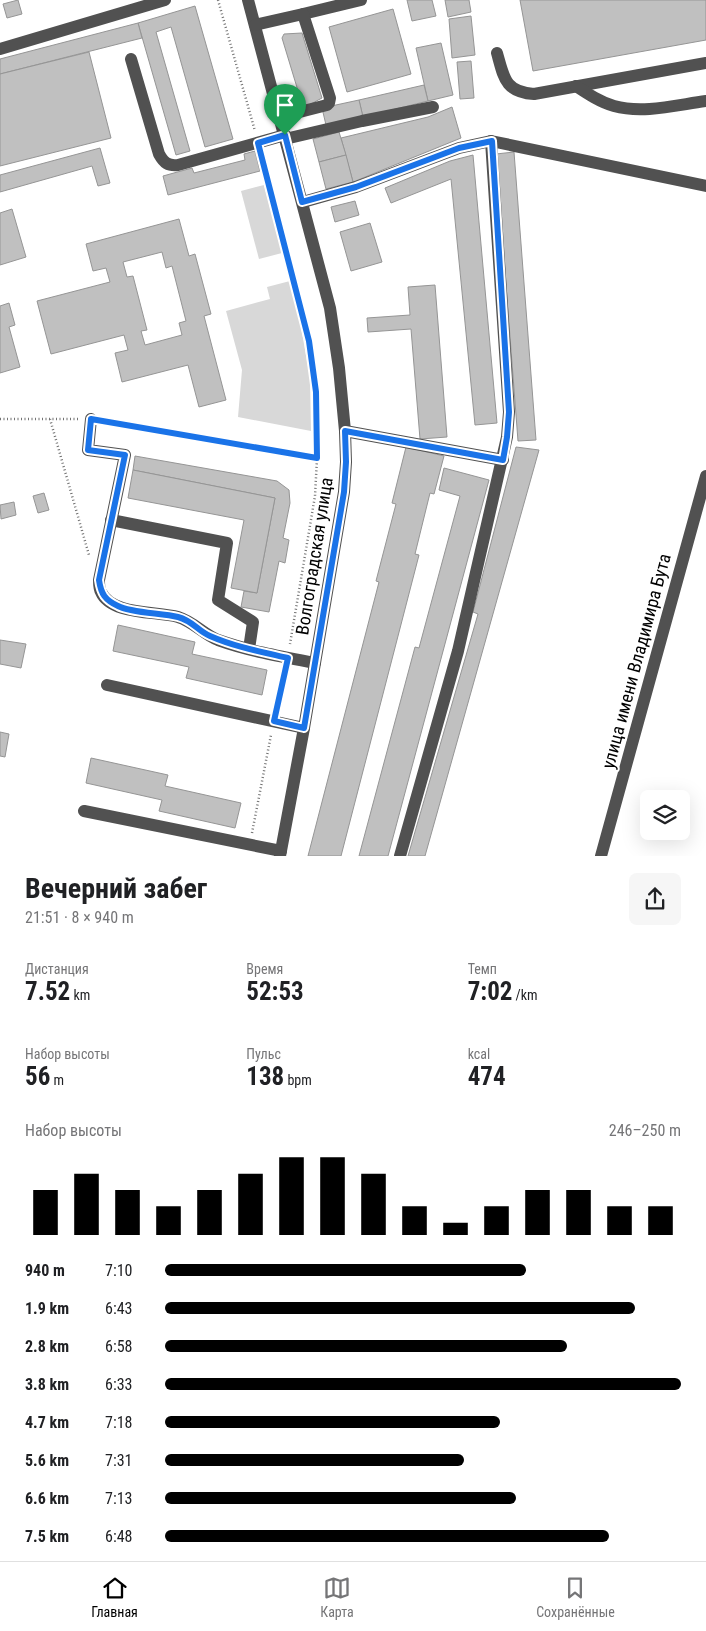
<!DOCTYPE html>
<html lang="ru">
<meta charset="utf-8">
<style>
:root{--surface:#fff;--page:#f6f6f6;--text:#202124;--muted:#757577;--line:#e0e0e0;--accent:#000}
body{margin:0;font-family:"Roboto Condensed",sans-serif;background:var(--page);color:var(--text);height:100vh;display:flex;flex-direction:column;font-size:19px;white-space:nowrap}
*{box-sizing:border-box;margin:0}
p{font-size:16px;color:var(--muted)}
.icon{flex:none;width:28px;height:28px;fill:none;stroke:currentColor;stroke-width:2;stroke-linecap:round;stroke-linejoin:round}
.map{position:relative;height:856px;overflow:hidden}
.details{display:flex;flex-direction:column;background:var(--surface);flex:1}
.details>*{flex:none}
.controls{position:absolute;left:640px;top:790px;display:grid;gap:10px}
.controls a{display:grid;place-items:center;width:50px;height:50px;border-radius:8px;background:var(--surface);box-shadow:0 5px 20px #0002;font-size:25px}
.pin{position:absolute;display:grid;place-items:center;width:42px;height:42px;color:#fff;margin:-51px -21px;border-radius:50% 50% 50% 0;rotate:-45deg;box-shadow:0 0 5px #0007}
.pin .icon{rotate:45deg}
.round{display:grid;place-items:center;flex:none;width:52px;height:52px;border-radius:8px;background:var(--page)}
.headline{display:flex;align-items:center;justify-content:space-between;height:85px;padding:0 25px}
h1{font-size:28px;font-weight:700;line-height:38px}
.metrics{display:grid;grid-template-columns:repeat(3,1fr);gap:8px;height:85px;padding:5px 25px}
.metrics div{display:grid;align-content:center}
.metrics b{font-size:25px;font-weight:700}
.metrics small{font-size:14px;font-weight:400}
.metrics p{font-size:14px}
.chart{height:140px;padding:10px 25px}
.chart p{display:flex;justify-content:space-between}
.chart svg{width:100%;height:90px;margin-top:5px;stroke:var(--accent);stroke-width:6}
ul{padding:0 25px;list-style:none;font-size:16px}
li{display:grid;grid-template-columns:80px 60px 1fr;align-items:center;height:38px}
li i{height:12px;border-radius:6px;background:var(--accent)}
.dock{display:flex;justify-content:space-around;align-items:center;height:70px;border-top:1px solid var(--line);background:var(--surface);font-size:14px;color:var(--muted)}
.dock a{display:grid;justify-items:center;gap:2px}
.dock .on{color:var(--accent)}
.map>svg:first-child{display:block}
.green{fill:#d8d8d8}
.building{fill:#c0c0c0;stroke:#959595;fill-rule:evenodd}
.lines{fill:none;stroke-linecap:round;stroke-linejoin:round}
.path{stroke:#737373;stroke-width:2.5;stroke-dasharray:1 2.5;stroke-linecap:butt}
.minor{stroke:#515151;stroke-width:12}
.route-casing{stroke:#fff;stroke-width:10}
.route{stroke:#1a73e8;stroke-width:6}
.labels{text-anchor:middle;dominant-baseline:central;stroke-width:4;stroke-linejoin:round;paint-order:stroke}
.street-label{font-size:18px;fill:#000;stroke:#fff}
</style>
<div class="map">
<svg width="706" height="856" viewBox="0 0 706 856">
<rect width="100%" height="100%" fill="#fff"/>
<g class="green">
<polygon points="264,185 282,253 259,259 241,191"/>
<polygon points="290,281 301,327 310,378 311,431 238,417 242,370 226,311 270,299 267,287"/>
</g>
<g class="building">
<polygon points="18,0 22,14 7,18 3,4"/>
<polygon points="407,0 432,0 436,16 412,21"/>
<polygon points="445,0 469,0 471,12 448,17"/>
<polygon points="520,0 706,0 706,40 533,71"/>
<polygon points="195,6 233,139 205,147 171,27 156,32 190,151 176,155 138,23"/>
<polygon points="393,9 411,74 347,92 329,27"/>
<polygon points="471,16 475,55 452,58 449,19"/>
<polygon points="138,23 142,38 0,74 0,59"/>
<polygon points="302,33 322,98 307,106 302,104 282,38 284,34"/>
<polygon points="441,43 453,95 428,101 416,48"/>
<polygon points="89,52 111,138 0,166 0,74"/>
<polygon points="471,61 474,98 460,99 457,62"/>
<polygon points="424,85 428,101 363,117 359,100"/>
<polygon points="359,100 363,117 326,125 322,108"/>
<polygon points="452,107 461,138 353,182 341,138 428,117"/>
<polygon points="339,132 346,155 319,162 313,139"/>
<polygon points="100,148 110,183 98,186 92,166 0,192 0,175"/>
<polygon points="255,151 260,171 168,195 163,176 192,168 194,173 245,160 244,154"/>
<polygon points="514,152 536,440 518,441 496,154"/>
<polygon points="346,155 353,182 326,189 319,162"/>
<polygon points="473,155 497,423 475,425 451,179 391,203 385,188 450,161"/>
<polygon points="355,201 359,215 335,222 331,207"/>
<polygon points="12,209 26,257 0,265 0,213"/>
<path d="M179,219L189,256L195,254L211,314L204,316L226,400L199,407L188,365L122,382L115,353L128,350L124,335L51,354L37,301L110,282L106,268L93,271L86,244ZM162,252L166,268L172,266L186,321L179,323L182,335L145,345L141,331L147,330L133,276L127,277L123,262Z"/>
<polygon points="370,223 382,262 351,271 340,232"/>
<polygon points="435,285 447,437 420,439 411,329 368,332 367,318 410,315 408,287"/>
<polygon points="9,303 15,325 9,327 20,367 0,373 0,306"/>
<polygon points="406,447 444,456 434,494 430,493 415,554 419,555 341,856 308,856 379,582 376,581 396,504 392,503"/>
<polygon points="516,447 539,450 425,856 408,856 478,614 473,612"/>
<polygon points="135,456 277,481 289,490 290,503 283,538 289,540 285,563 279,561 269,612 241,607 244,591 257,593 275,498 133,470"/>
<polygon points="444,468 489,480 388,856 359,856 415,647 419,648 460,496 439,490"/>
<polygon points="133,470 275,498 257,593 231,588 244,520 128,498"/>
<polygon points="44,493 49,510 38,513 33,496"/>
<polygon points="14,502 16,515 1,519 0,505"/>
<polygon points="118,625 195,642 192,654 267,670 262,695 186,678 189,667 113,651"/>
<polygon points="0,640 26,644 21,668 0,664"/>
<polygon points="0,732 9,734 5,757 0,756"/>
<polygon points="91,758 168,775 165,786 241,803 235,828 159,811 162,800 86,783"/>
</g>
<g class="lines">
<g class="path">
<polyline points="218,0 255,131"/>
<polyline points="261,155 309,341 316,392 318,440 315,496 290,644"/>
<polyline points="0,419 78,419"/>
<polyline points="50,419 89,555"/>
<polyline points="104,421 317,458"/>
<polyline points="277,707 285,671"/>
<polyline points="252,833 271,735"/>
</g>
<g class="minor">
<polyline points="248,0 330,308 339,368 345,431 346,462 344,492 304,728 280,856"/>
<polyline points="303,14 361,0"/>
<polyline points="255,25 303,14 330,98 329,103 327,105 280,117"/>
<polyline points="0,49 165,0"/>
<path d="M497,53C504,78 505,92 534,94L706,63"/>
<path d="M131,59L159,154C164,163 168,166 178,165L285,135"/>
<path d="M576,86C588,94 600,102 614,106C643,114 676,105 706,101"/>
<polyline points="285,139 362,121 433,107"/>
<polyline points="303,202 356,187 459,148 491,141"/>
<path d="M91,419L88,450L125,455L99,580C99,583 99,589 101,592C111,615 157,611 178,617C194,622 203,634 218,640C249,651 283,657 315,663"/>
<polyline points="345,431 503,460"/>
<polyline points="111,520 227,543 218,600 253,622 249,649"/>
<polyline points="107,685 304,728"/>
<polyline points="84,811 281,851"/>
<polyline points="400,856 458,651 507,437 509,412 491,141 706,186"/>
<polyline points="601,856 706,476"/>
</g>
</g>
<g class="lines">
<g class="route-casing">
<path id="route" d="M285,135L302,202L356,187L459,148L492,141L509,412L507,437L503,460L345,431L346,462L344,492L304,728L274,721L288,658C262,652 235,647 210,636C198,631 193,621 178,617C162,613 131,613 118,606C105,600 101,594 99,580L125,455L88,450L91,419L317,458L316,392L309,341L258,143Z"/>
</g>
<use href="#route" class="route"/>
</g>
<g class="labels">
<g class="street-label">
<text transform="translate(314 556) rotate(-81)">Волгоградская улица</text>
<text transform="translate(636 661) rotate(-75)">улица имени Владимира Бута</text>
</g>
</g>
</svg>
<div class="controls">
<a><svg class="icon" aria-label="layers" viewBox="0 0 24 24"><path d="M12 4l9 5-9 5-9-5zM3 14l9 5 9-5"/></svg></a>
</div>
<div class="pin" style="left:285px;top:135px;background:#1e9e55"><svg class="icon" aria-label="arrive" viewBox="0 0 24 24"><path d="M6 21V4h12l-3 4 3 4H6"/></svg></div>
</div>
<section class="details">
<div class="headline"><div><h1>Вечерний забег</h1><p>21:51 · 8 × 940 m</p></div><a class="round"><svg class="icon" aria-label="share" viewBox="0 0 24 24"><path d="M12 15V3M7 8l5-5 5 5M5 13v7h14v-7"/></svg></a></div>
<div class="metrics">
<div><p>Дистанция</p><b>7.52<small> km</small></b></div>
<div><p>Время</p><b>52:53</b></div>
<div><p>Темп</p><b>7:02<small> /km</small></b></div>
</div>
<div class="metrics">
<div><p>Набор высоты</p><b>56<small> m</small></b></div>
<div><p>Пульс</p><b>138<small> bpm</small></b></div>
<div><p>kcal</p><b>474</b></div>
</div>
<div class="chart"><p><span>Набор высоты</span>246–250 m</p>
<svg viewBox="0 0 160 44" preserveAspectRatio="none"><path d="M5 44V22M15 44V14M25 44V22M35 44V30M45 44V22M55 44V14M65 44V6M75 44V6M85 44V14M95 44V30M105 44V38M115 44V30M125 44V22M135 44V22M145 44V30M155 44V30"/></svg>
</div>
<ul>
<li><b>940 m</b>7:10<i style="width:70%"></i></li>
<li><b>1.9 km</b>6:43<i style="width:91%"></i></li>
<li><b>2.8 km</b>6:58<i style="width:78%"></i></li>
<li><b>3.8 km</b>6:33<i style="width:100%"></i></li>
<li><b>4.7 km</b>7:18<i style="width:65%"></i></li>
<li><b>5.6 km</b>7:31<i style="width:58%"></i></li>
<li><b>6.6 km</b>7:13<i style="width:68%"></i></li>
<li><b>7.5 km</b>6:48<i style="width:86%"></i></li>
</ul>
</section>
<nav class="dock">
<a class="on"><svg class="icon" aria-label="home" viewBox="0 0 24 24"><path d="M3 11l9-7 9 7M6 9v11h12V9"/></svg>Главная</a>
<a><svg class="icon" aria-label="map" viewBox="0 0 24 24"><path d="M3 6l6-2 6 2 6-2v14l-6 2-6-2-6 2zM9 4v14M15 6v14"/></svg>Карта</a>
<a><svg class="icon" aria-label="saved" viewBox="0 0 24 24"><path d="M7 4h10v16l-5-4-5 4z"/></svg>Сохранённые</a>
</nav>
